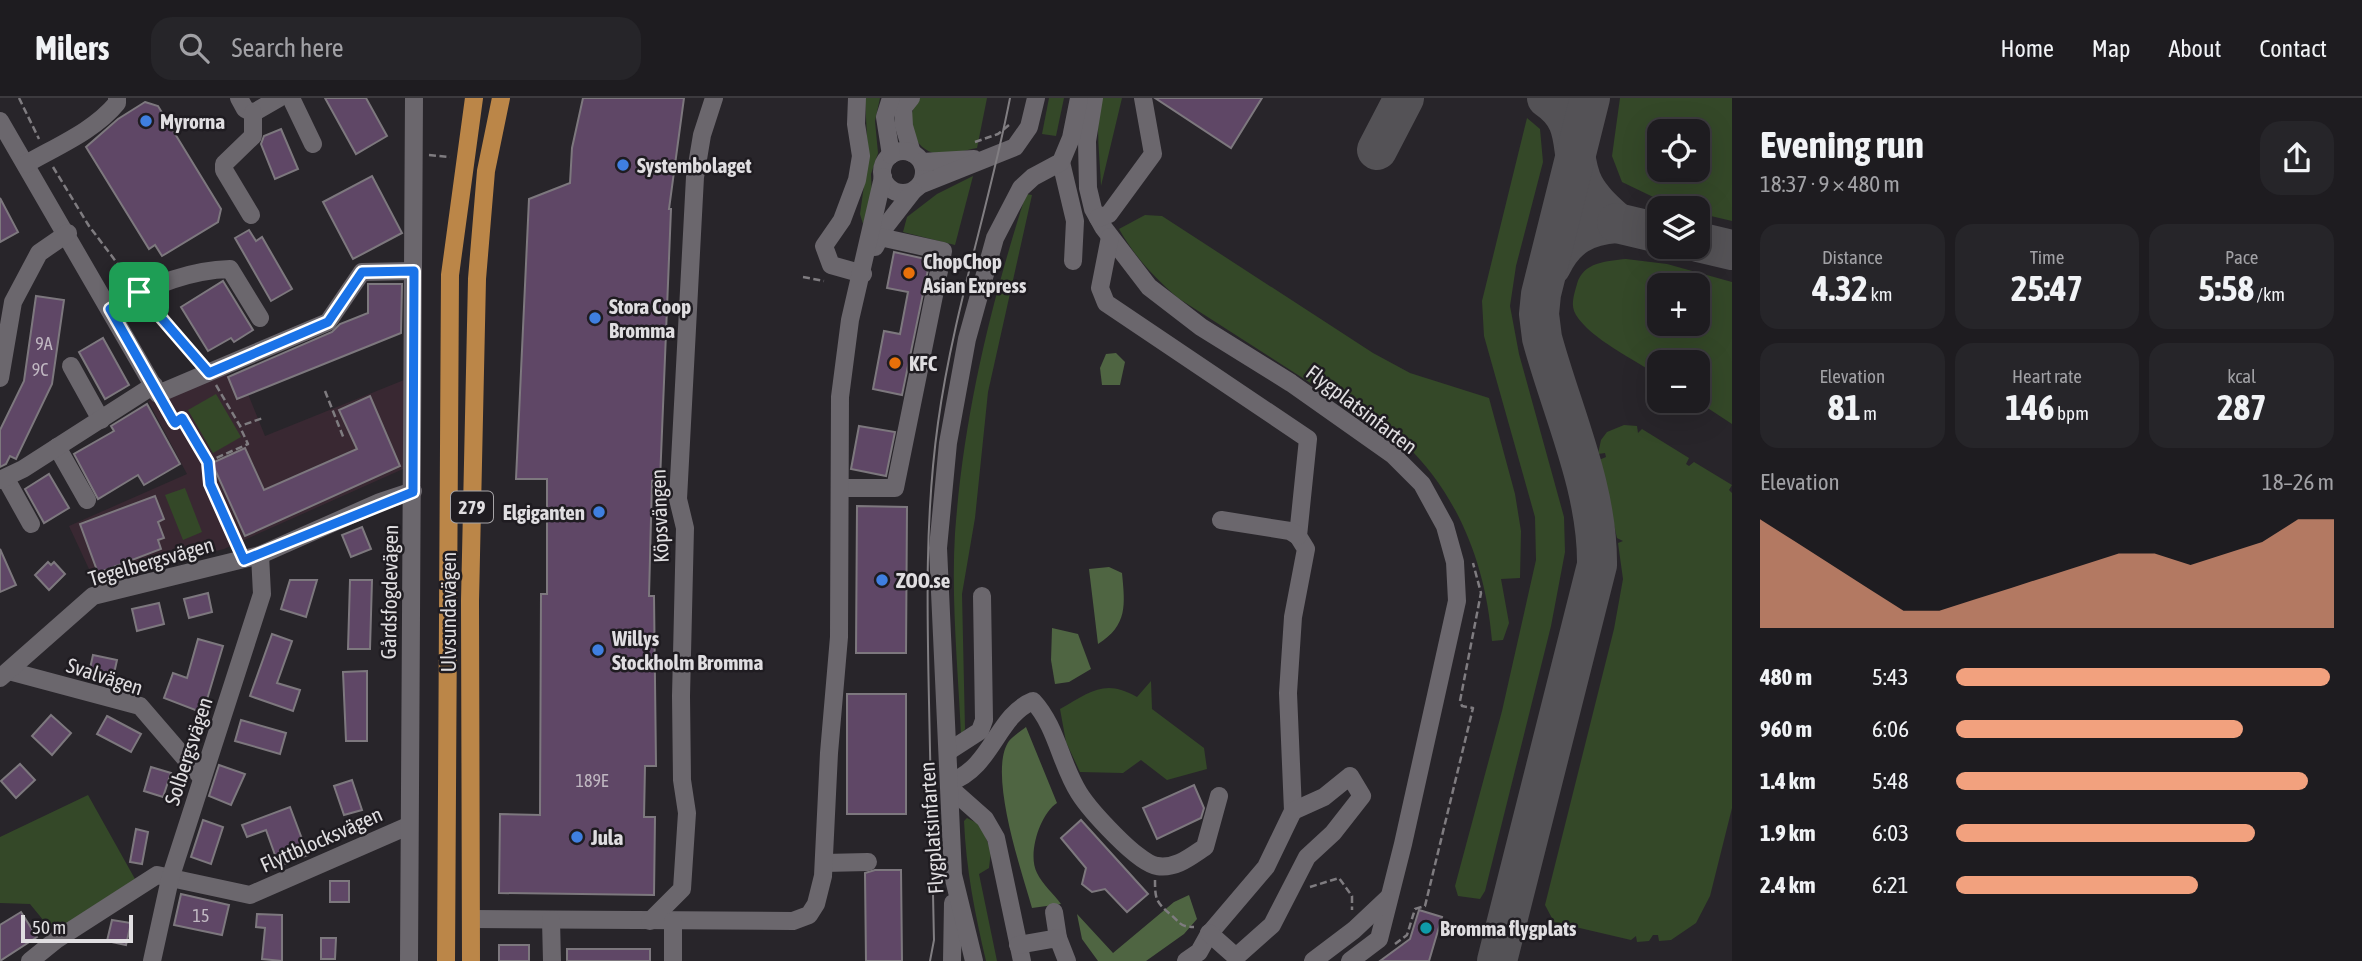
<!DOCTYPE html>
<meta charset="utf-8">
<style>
:root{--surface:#1e1c20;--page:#262529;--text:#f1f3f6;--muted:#a1a1a5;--line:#3c3a3e;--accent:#f2a17e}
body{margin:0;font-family:"Asap Condensed",sans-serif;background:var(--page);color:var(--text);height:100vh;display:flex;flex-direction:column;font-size:26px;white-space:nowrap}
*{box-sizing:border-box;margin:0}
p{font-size:23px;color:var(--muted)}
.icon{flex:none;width:38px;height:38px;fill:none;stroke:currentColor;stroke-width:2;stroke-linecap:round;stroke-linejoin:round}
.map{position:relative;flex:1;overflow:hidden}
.drawer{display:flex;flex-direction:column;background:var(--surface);width:630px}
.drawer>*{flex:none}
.controls{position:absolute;left:1647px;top:21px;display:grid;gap:14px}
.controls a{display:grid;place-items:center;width:63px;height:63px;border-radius:14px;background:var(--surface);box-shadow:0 7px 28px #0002,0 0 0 2px var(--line);font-size:35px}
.scale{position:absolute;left:21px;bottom:18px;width:112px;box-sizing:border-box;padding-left:7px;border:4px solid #e0dee1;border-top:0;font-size:19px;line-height:24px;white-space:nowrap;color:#e0dee1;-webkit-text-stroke:5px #1f1c21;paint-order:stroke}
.pin{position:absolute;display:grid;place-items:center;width:60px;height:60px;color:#fff;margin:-30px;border-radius:14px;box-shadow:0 4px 10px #0006}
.round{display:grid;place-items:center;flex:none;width:74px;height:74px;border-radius:21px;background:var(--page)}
.head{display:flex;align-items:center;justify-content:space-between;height:119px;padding:0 28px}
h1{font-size:38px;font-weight:700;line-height:52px}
.stats{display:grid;grid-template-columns:repeat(3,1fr);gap:10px;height:119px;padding:7px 28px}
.stats div{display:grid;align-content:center;border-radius:18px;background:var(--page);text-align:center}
.stats b{font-size:35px;font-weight:700}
.stats small{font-size:19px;font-weight:400}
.stats p{font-size:19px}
.chart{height:196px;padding:14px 28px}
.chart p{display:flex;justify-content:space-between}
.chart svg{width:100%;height:126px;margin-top:7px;fill:var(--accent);opacity:.7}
ul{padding:0 28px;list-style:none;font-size:23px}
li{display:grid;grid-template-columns:112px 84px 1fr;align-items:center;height:52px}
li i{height:18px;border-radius:9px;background:var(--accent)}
header{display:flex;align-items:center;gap:42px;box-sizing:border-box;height:98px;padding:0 35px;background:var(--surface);border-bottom:2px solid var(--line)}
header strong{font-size:33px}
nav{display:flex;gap:38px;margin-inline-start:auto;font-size:24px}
.search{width:490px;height:63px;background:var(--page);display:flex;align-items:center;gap:18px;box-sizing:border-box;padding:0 24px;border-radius:21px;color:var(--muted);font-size:26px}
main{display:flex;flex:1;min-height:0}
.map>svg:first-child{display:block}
.education{fill:#392832}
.green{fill:#344828;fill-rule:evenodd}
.forest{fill:#4f6542}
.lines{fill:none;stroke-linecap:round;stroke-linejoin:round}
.taxiway{stroke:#545256;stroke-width:40}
.building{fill:#5f4766;stroke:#7d787e;stroke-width:2}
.path{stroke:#7f7c80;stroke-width:2.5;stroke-dasharray:7 3.5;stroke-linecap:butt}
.minor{stroke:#6b676d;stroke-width:18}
.major{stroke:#bb8648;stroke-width:18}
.tram{stroke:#817e82;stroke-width:2}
.route-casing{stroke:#fff;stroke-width:14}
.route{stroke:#1a73e8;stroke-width:9}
.shop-dot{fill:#3f7fe0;stroke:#1f1c21;stroke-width:2.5}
.food-dot{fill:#e8710a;stroke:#1f1c21;stroke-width:2.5}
.culture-dot{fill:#0f9aa8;stroke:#1f1c21;stroke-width:2.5}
.labels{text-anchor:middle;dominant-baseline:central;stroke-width:5;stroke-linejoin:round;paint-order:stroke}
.number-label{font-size:18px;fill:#c0b8c2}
.shield{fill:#1f1c21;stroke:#a6a4a7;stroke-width:2}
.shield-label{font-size:19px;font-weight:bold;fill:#e0dee1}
.poi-label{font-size:21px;font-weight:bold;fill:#e0dee1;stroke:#1f1c21;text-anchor:start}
.street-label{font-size:21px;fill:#e0dee1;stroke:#1f1c21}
</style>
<header>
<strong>Milers</strong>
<div class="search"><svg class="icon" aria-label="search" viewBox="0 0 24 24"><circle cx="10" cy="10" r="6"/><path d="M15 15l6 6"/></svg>Search here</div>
<nav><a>Home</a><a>Map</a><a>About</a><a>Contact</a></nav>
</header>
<main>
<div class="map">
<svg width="1732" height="863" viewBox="0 0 1732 863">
<rect width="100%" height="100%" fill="#28252a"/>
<polygon class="education" points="225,273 237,301 248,296 265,338 404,282 403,371 224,451 95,484 69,428 187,376 148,303"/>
<g class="green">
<polygon points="865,0 880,0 875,23 878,55 871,76 872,99 863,126 860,116 868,59"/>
<path d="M920,0H987L977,50C964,52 945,59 933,55C910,47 904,17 920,0Z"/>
<polygon points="1049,0 1064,0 1056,38 1042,36"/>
<path d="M1101,0H1122L1101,88C1100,58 1095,29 1101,0Z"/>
<path d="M1620,0H1732V123L1698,115V110L1674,109L1622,84L1612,58ZM1659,33H1698V72H1659Z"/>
<polygon points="1527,20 1540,31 1543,64 1516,168 1510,208 1519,256 1564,419 1565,454 1551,528 1485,793 1480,801 1458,798 1455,788 1502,613 1536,462 1535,419 1484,238 1482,203"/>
<polygon points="973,78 955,147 903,134 907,119 937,96"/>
<path d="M1026,96L1032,97L988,294L975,420L962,496L965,631L961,637C958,570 951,502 955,435C964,316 990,209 1026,96Z"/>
<path d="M1145,117L1162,118L1373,255L1410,275L1489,300L1515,396L1521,433L1520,480L1501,481L1509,525L1503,542L1492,543C1486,468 1459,397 1404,345L1178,200C1154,179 1135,159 1119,131Z"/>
<path d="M1626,161L1667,166L1732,184V326L1697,303L1698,264H1659V278C1635,262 1591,241 1576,217C1570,207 1574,197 1577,186C1583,164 1607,163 1626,161ZM1659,187H1698V226H1659Z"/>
<polygon points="216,296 241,339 213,355 188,312"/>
<polygon points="1624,327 1637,328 1638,335 1642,331 1689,360 1686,366 1689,368 1694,364 1732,387 1729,392 1732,395 1732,710 1710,798 1696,825 1671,842 1659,843 1658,837 1653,837 1649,843 1637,844 1636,838 1631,842 1554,824 1545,807 1614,531 1623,481 1618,445 1623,443 1617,440 1599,362 1606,359 1605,355 1598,356 1601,342 1607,334"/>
<polygon points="185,390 202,434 183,442 165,397"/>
<path d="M1151,583L1152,611L1204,650L1207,671L1167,682L1141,662L1123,675L1080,674L1066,644L1060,611C1090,594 1105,580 1137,599Z"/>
<polygon points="88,697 135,781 53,834 30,806 0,805 0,739"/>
<path d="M967,720L981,727L991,753L989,770L979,776L997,863H986C975,816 966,771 964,723Z"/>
</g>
<g class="forest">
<polygon points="1116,255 1125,264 1120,287 1102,287 1100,270 1106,256"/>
<path d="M1109,469L1122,475C1125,507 1128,527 1098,546L1089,471Z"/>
<polygon points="1052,530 1078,536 1091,571 1069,584 1055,586 1051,562"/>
<path d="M1026,629L1057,705C1040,716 1027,756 1037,775C1042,786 1054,796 1061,806L1032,810C1022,774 987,674 1009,643C1013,638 1021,633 1026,629Z"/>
<polygon points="1189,797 1197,821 1184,836 1146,863 1098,863 1082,841 1077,816 1113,855 1174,804"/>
</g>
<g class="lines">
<g class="taxiway">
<path d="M1547,0C1584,25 1567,55 1584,88C1592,103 1605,114 1617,125C1585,127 1565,139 1551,168"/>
<polyline points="1377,52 1404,0"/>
<polyline points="1617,125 1659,135"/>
<polyline points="1698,144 1732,152"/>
<path d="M1497,863L1597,467C1598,390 1562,314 1542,240L1539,216L1541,196L1590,0"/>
</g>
</g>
<g class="building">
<polygon points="325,0 366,0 387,38 356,56"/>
<polygon points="583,0 684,0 669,111 671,111 660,383 652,383 649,498 654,498 656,668 645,668 644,719 655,719 654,797 499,795 500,716 540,717 541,496 547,496 547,381 516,381 529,101 570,85 572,50"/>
<polygon points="1155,0 1262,0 1231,50"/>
<polygon points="145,4 158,8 221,111 218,124 162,158 155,147 149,151 86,49 118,21"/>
<polygon points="281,31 298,71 275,81 261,46 264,38"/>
<polygon points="372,78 402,135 353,161 323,104"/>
<polygon points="0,100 18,134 0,144"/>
<polygon points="249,132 256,143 262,139 292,191 271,203 235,140"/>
<polygon points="894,154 930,162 902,297 873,291 884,233 900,236 908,194 887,190"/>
<polygon points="223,183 253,232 234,244 231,240 208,253 181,209"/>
<polygon points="368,186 402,186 401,235 237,301 228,279 332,234 340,226 368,215"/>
<polygon points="36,198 64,202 52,286 16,361 10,358 6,366 0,369 0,332 24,283"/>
<polygon points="103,240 129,287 105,301 79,254"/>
<polygon points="370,298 400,368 245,438 212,365 245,350 264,392 357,351 339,312"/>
<polygon points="147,306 180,366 144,387 138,377 98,401 74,356 114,333 111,328"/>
<polygon points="859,328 895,334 886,378 851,371"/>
<polygon points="49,376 69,410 44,425 25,391"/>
<polygon points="155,398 164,421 158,424 164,440 158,442 161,451 98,475 80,426"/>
<polygon points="857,408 907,409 906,555 856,555"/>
<polygon points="362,429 371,451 351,459 342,437"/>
<polygon points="0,451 16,487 0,494"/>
<polygon points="48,464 51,467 54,464 65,476 49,492 35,477"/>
<polygon points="290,482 317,482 306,519 281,511"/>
<polygon points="350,482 372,482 370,551 348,551"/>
<polygon points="208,495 212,514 189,520 184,501"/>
<polygon points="159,505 164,526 137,533 132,511"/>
<polygon points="272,536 292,543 277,585 300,592 293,613 250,598"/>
<polygon points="198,541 223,548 203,615 164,600 173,575 187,580"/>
<polygon points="93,557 117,562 113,580 89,575"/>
<polygon points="367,573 367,643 346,643 343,574"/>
<rect x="847" y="596" width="59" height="120"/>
<polygon points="51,617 71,635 52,657 32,638"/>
<polygon points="107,618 141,636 131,654 97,636"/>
<polygon points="241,622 286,635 280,656 235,643"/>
<polygon points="20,666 35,682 16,700 1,683"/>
<polygon points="219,667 245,676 231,707 209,698"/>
<polygon points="151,669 171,675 163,699 144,693"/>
<polygon points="352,682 362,712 344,717 334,688"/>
<polygon points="1194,687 1204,710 1201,720 1157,741 1143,710"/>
<polygon points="290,709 308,757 279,768 266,732 247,739 242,727"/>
<polygon points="203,722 223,729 211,766 191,759"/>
<polygon points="1081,722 1148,796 1127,814 1105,791 1092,794 1082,786 1086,770 1061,740"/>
<polygon points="136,731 148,734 142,766 130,764"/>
<polygon points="875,772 901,772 902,863 866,863 865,775"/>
<rect x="330" y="783" width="19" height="21"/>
<polygon points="181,796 229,807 222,837 174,827"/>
<polygon points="1419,812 1442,819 1429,863 1380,863 1410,841"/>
<polygon points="21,814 37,839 0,863 0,827"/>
<polygon points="257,816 282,817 282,863 262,861 265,830 256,829"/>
<polygon points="112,822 131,825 126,847 107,843"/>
<polygon points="321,840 336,840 335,861 321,861"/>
<rect x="499" y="847" width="30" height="16"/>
<rect x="567" y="851" width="83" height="12"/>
</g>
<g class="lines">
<g class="path">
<polyline points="19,0 39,41"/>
<polyline points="975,44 998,36 1009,27"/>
<polyline points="429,57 450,59"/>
<polyline points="53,69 89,128 130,182"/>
<polyline points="803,179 824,183"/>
<polyline points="149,207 196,263"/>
<polyline points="216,287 240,328 263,320"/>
<polyline points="325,293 344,341"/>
<polyline points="167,311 175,325 182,321 207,364 210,386 239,448"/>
<polyline points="207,364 248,346 240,329"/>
<path d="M1155,782C1155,801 1156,804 1170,816C1180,824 1179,829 1194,829"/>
<polyline points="1310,789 1339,780 1352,798 1352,812"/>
<polyline points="1395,846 1407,837 1415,811 1425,808 1473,610 1462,608 1460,603 1481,495 1473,465"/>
</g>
<g class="minor">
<polyline points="239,0 245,11 253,15 279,0"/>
<polyline points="291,0 313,46"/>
<polyline points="857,0 856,26 861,58 857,82 842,122 824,148 831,167 863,176"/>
<polyline points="911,0 903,10 904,28 912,55"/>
<polyline points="1094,0 1087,43 1088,90 1093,111 1103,129 1149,189 1201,229 1291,285 1393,357 1422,386 1445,428 1455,464 1457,503 1403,746 1379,841 1350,863"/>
<polyline points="0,23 158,296 328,224 362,174 413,173"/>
<circle cx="903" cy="74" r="21"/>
<polyline points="891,57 885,19 891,0"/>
<polyline points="922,64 974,61"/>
<polyline points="1061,64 1075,123 1073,163"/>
<path d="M26,66C57,48 94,33 117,5V0"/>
<polyline points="920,87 1015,49 1029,29 1036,0"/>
<polyline points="251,117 224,72 224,66 253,38 253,15"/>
<polyline points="1098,120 1109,116 1153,56 1143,0"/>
<polyline points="1110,139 1100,190 1106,205 1308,341 1298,438 1306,451 1293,519 1288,595 1293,713 1266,769 1209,836 1199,854 1186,863"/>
<polyline points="875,149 885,129 913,93"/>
<path d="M110,211C147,189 187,172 230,171L260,220"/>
<polyline points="71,268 101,322"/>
<polyline points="0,280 13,204 39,155 68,135"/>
<polyline points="57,349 87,402"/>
<polyline points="6,381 31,426"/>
<polyline points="0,382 23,371 154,287"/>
<polyline points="841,390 895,390 943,153 880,139"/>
<polyline points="1221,422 1290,433 1298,438"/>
<polyline points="9,573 140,608 202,680"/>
<polyline points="0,580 93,498 260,457 380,404 413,393"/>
<polyline points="949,653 980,633 984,622 982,498"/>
<path d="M950,684C992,670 997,617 1033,603C1057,629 1060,665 1079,695C1089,711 1138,766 1157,768C1176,771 1190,759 1205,749L1219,698"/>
<polyline points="950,690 985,721 996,740 1022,863"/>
<polyline points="824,765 868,764"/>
<polyline points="1054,814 1058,840"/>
<polyline points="471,821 793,823 809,817 816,806 823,778 829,655 839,539 840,299 850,222 883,79"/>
<polyline points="551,822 552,863"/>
<polyline points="650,823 682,791 687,715 682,682 681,598 685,430 678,401 695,79 702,37 714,0"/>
<polyline points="1209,835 1236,859 1272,827 1307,759 1333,735 1362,698 1350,678 1324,699 1293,713"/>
<polyline points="1018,847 1058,840 1067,863"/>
<polyline points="30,863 56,842 157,777 250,797 408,728"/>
<polyline points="152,863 170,781 262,496 260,457"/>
<polyline points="409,863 414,0"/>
<polyline points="673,863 673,823"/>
<polyline points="952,863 953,805"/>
<polyline points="974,863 953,777 938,450 948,345 967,241 995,140 1021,90 1033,79 1061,64 1071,40 1079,0"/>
<polyline points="1313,863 1354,832 1388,800"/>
</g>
<g class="major">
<polyline points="446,863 450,177 474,0"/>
<polyline points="471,863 470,503 477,181 486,73 501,0"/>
</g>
<path class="tram" d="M930,863L934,842C932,763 931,684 929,604C927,511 925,418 938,325C953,215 989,109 1010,0"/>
</g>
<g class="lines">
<g class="route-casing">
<polygon id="route" points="414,173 413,394 244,462 210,386 208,364 182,320 175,325 173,322 110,211 139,194 209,275 328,224 362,174"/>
</g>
<use href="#route" class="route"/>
</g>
<g class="shop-dot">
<circle cx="146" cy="23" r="7"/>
<circle cx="623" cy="67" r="7"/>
<circle cx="595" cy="220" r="7"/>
<circle cx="599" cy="414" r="7"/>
<circle cx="882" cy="482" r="7"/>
<circle cx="598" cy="552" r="7"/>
<circle cx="577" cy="739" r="7"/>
</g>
<g class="food-dot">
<circle cx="909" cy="175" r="7"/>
<circle cx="895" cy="265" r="7"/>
</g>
<circle class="culture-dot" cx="1426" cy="830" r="7"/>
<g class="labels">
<g class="number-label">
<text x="44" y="245">9A</text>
<text x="40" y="271">9C</text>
<text x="592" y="682">189E</text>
<text x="201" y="817">15</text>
</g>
<rect class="shield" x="451" y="393.5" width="42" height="31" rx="5"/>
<g class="shield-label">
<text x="472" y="409">279</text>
</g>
<g class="poi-label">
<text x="160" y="23">Myrorna</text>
<text x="637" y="67">Systembolaget</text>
<text x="923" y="163">ChopChop<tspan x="923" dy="24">Asian Express</tspan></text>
<text x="609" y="208">Stora Coop<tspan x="609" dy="24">Bromma</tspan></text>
<text x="909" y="265">KFC</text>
<text x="585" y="414" text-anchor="end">Elgiganten</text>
<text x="896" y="482">ZOO.se</text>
<text x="612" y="540">Willys<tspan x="612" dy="24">Stockholm Bromma</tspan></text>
<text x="591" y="739">Jula</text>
<text x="1440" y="830">Bromma flygplats</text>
</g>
<g class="street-label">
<text transform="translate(1362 311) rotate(37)">Flygplatsinfarten</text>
<text transform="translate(659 418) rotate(-92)">Köpsvängen</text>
<text transform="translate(151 463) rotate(-16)">Tegelbergsvägen</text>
<text transform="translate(389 494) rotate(-89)">Gårdsfogdevägen</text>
<text transform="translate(448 514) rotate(-90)">Ulvsundavägen</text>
<text transform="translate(105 578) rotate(18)">Svalvägen</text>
<text transform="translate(188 653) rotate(-72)">Solbergsvägen</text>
<text transform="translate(931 730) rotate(-94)">Flygplatsinfarten</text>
<text transform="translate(321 741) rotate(-24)">Flyttblocksvägen</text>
</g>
</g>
</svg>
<div class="controls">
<a><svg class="icon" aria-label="locate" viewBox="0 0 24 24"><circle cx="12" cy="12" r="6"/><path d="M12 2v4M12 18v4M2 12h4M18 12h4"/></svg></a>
<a><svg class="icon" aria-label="layers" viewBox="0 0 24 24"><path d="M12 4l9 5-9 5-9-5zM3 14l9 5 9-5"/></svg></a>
<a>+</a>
<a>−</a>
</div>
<div class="scale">50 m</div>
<div class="pin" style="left:139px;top:194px;background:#1e9e55"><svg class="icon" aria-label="arrive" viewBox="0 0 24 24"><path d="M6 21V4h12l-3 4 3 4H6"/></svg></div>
</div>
<section class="drawer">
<div class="head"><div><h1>Evening run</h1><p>18:37 · 9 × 480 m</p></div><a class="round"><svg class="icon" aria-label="share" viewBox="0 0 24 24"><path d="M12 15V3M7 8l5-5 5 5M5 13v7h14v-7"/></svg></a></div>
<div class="stats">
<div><p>Distance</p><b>4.32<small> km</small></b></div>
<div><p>Time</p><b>25:47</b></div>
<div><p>Pace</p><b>5:58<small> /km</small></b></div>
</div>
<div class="stats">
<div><p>Elevation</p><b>81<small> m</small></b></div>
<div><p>Heart rate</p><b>146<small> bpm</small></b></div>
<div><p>kcal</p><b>287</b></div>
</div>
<div class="chart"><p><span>Elevation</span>18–26 m</p>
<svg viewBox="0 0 160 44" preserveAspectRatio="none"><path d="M0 44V6L10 14L20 22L30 30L40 38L50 38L60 34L70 30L80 26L90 22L100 18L110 18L120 22L130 18L140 14L150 6L160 6V44z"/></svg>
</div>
<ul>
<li><b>480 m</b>5:43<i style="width:99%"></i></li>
<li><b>960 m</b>6:06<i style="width:76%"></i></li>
<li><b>1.4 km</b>5:48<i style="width:93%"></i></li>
<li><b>1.9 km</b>6:03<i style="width:79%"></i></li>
<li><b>2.4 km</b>6:21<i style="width:64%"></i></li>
</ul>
</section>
</main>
